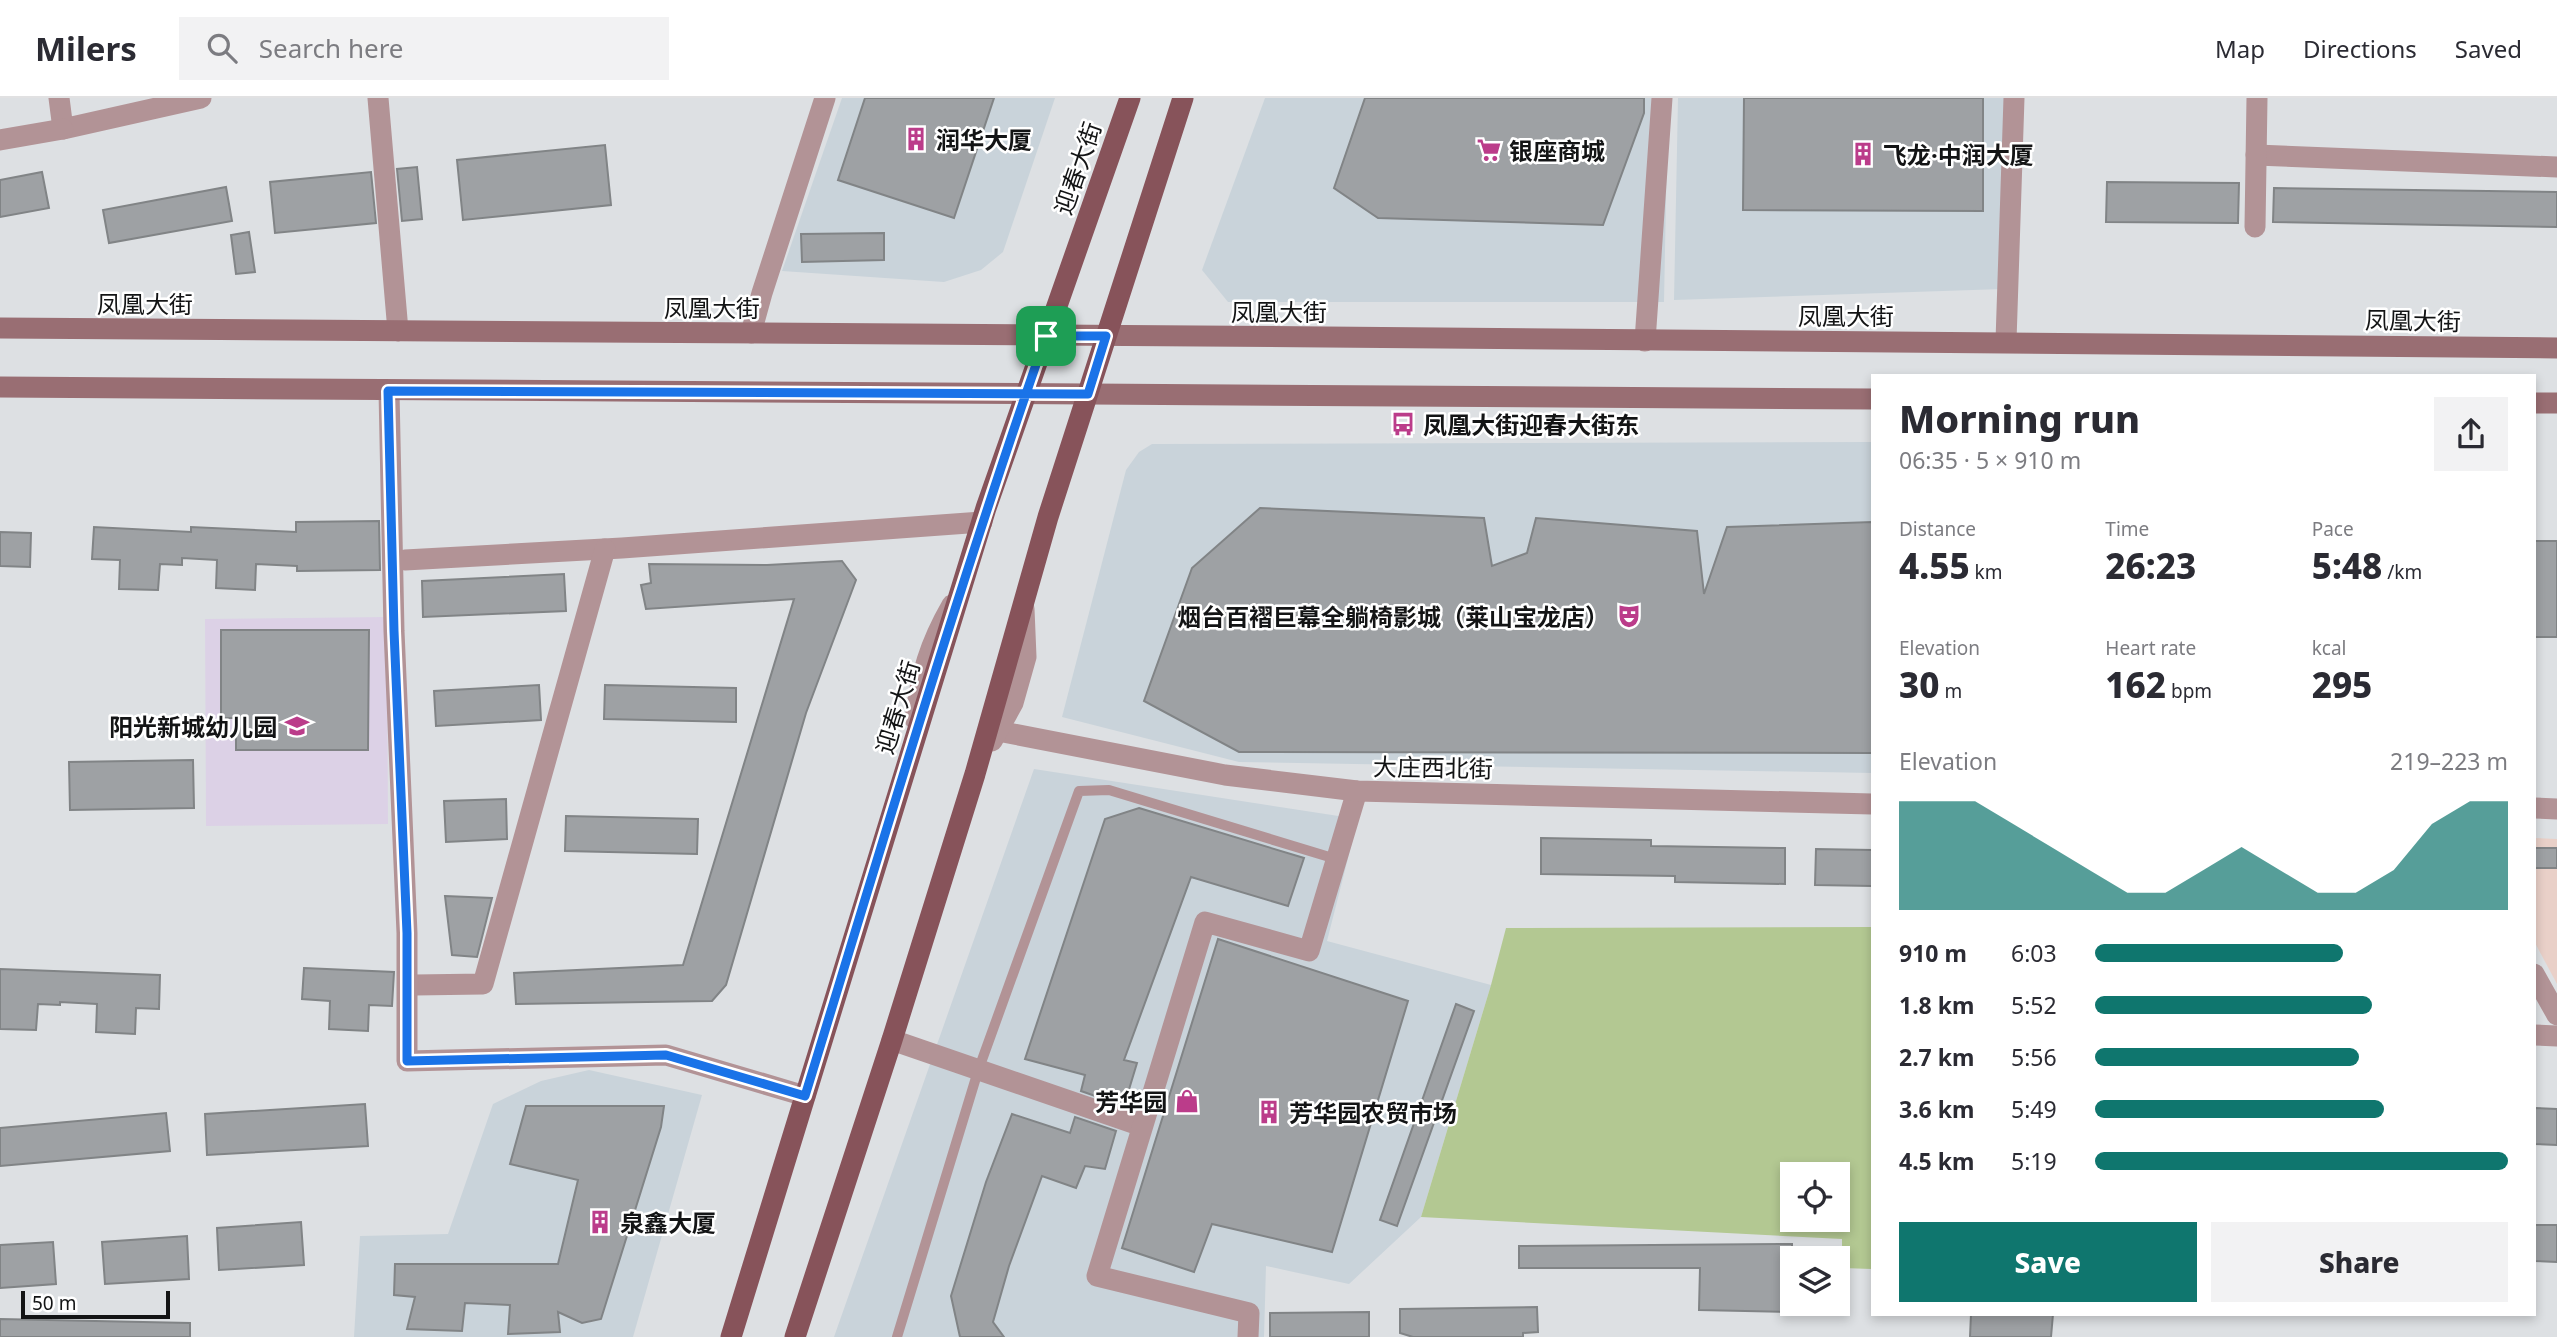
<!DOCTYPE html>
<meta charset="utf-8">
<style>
:root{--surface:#fff;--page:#f2f2f3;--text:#2b2b33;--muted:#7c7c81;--line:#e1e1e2;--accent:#0f766e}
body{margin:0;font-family:"Noto Sans","Noto Sans SC",sans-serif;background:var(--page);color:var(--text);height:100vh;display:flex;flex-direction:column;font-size:26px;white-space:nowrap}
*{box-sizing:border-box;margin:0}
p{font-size:23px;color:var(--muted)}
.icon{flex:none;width:38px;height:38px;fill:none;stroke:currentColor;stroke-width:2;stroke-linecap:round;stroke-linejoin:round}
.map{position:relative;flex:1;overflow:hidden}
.side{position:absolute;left:1871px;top:276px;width:665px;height:942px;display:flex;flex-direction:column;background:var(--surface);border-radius:0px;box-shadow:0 4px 10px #0003}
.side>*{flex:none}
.controls{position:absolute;left:1780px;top:1064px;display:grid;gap:14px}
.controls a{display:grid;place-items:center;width:70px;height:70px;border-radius:0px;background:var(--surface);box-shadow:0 4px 10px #0003;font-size:35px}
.scale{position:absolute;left:21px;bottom:18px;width:149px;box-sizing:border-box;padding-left:7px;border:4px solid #131415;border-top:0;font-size:19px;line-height:24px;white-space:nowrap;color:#131415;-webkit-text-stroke:5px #fff;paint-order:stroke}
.pin{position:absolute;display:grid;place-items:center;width:60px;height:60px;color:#fff;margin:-30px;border-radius:14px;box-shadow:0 4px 10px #0006}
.round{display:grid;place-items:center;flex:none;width:74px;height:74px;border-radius:0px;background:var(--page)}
.summary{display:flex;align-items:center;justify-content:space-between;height:119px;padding:0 28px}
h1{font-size:38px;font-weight:800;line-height:52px}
.stats{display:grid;grid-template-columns:repeat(3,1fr);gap:10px;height:119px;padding:7px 28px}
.stats div{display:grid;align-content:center}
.stats b{font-size:35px;font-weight:800}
.stats small{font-size:19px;font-weight:400}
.stats p{font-size:19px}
.chart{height:196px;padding:14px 28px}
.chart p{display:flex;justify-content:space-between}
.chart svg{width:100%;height:126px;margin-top:7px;fill:var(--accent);opacity:.7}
.primary-button{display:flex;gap:14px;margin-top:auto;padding:14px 28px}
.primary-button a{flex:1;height:80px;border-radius:0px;background:var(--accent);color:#fff;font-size:28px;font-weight:800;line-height:80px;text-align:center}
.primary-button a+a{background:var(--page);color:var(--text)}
ul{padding:0 28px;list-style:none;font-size:23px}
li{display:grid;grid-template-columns:112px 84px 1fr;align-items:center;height:52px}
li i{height:18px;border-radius:9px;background:var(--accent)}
header{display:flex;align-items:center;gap:42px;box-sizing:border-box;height:98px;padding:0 35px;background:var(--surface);border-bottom:2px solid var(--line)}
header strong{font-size:33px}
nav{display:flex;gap:38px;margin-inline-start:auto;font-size:24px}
.search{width:490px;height:63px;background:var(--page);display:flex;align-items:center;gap:18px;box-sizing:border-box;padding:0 24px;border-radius:0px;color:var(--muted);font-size:26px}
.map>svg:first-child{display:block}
.built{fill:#c9d3da}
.industrial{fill:#e9d0c8}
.education{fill:#dcd1e6}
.green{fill:#b3c892;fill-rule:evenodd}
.building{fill:#9ea1a4;stroke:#818486;stroke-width:2}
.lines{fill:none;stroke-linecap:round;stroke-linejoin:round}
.service{stroke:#b29396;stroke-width:10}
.minor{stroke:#b29396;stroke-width:21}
.tertiary{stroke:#b29396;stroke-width:21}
.secondary{stroke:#996e73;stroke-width:21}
.primary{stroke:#87535a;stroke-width:21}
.route-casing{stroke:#fff;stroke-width:14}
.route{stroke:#1a73e8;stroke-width:9}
.labels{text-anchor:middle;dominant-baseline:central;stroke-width:5;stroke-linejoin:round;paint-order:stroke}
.poi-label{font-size:24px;font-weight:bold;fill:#131415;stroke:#fff;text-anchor:start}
.street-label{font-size:24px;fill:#131415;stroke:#fff}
</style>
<header>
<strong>Milers</strong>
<div class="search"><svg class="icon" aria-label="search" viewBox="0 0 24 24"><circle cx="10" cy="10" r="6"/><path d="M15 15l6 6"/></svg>Search here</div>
<nav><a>Map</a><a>Directions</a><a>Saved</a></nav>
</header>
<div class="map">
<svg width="2557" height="1239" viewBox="0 0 2557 1239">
<rect width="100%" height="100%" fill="#dde0e3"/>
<g class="built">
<polygon points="842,0 1055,0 1003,154 981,172 944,184 782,173"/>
<polygon points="1265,0 1668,0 1664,204 1228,204 1202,172"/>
<polygon points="1678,0 2007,0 2003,191 1674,202"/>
<polygon points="1872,344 1872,675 1239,664 1062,619 1126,372 1139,354 1152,346"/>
<polygon points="1034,671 1358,721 1327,843 1491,887 1421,1119 1349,1186 1266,1168 1264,1239 834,1239"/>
<polygon points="589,972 702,997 633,1239 354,1239 360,1138 448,1136 493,1006 541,983"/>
</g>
<polygon class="industrial" points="2534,740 2557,741 2557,886 2534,843"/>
<polygon class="education" points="387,519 388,726 206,728 205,521"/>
<path class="green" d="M1872,829V1171L1842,1170V1141L1421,1119L1491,887L1506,830ZM1792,1076H1838V1122H1792Z"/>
<g class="building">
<polygon points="865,0 994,0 954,120 838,82"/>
<polygon points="1365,0 1644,0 1644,15 1603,127 1378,120 1334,90"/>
<polygon points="1744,0 1983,0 1983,113 1743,112"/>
<polygon points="605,47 611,107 463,122 457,62"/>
<polygon points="417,69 422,121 402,123 397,71"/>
<polygon points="42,74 49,110 0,119 0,82"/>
<polygon points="371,74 376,125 275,135 270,84"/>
<polygon points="2107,84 2239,85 2238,125 2106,124"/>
<polygon points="226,89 232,123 109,145 103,112"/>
<polygon points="2274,90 2557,94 2557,129 2273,124"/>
<polygon points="249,134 255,174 236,176 231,137"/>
<polygon points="884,135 884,162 802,164 801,136"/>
<polygon points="1260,410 1484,420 1492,468 1527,455 1536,420 1697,433 1704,496 1727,429 1872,424 1872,655 1239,654 1144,603 1192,470"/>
<polygon points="379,423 380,472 297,473 297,468 256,466 255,492 216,490 217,462 182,460 182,467 160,466 158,492 119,491 120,462 92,461 94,429 191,434 191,429 296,434 296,424"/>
<polygon points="0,434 31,435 30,469 0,468"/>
<rect x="2534" y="443" width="23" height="96"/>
<polygon points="842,463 856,482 806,615 726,887 712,903 516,906 514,875 683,867 794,501 646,511 641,487 651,485 649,466 767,467"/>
<polygon points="564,476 566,513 423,519 422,483"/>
<polygon points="221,532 369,532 368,652 236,652 236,620 221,620"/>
<polygon points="539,587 541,622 436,628 434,593"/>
<polygon points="605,587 736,590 736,624 604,621"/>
<polygon points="193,662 194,710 70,712 69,664"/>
<polygon points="506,701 507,741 446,744 444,703"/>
<polygon points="1139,710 1304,760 1288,808 1191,779 1124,962 1137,965 1124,1008 1081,993 1085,977 1025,961 1105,721"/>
<polygon points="566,718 698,721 697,756 565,753"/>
<polygon points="1541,740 1651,742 1651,748 1785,750 1785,786 1675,784 1675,778 1541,776"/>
<rect x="2534" y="750" width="23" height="20"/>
<polygon points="1816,751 1872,752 1872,788 1815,787"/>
<polygon points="445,798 492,800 477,859 452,857"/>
<polygon points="1218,841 1408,903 1332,1154 1212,1126 1194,1174 1122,1150"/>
<polygon points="304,870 394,874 392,908 369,907 368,933 329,931 330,903 302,901"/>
<polygon points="0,871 160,877 159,911 136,910 135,936 96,934 97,906 60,904 60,907 38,906 36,932 0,931"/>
<polygon points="1456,906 1474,913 1397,1128 1380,1122"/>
<polygon points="365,1006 368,1048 207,1057 205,1016"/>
<polygon points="526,1008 664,1008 661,1029 601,1221 582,1225 558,1214 560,1234 508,1236 510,1207 465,1205 462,1233 407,1231 415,1199 394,1197 395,1166 558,1166 578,1082 510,1066"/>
<polygon points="2534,1010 2557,1011 2557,1047 2534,1046"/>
<polygon points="166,1015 170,1053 0,1068 0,1030"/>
<polygon points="1012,1016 1070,1035 1075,1019 1116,1033 1105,1071 1085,1068 1076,1090 1042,1078 1009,1168 993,1224 1004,1239 960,1239 951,1198 986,1084"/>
<polygon points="301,1124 304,1167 219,1172 217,1130"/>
<polygon points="2534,1127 2557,1127 2557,1164 2534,1163"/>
<polygon points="187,1138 189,1181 105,1186 102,1144"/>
<polygon points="53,1144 56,1186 0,1190 0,1147"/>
<polygon points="1792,1146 1792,1214 1699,1212 1700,1170 1519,1170 1519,1148"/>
<polygon points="1537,1209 1538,1234 1523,1235 1523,1239 1413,1239 1400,1235 1400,1211"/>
<polygon points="1369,1214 1369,1239 1270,1239 1270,1215"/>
<polygon points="1971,1216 2053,1216 2051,1239 1970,1239"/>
<polygon points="0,1221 190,1225 190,1239 0,1239"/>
</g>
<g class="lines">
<polyline class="service" points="897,1239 978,973 1079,693 1109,692 1336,761"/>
<g class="minor">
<polyline points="59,0 63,31 201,0"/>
<polyline points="378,0 398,233"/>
<polyline points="0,42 63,31"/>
<polyline points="2256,57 2557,69"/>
<polyline points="2255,129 2257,0"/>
<polyline points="751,235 762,195 825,0"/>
<polyline points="1645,243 1662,0"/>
<polyline points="2006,243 2014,0"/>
<polyline points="389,293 394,533 407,835 407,963 666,957 805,998"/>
<polyline points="405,462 622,450 982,424"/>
<polyline points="2534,876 2557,917"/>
<polyline points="415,887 483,886 605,451"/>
<polyline points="2534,937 2557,938"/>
<polyline points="892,942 1142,1028"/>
<polyline points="1248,1239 1249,1215 1097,1178 1205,824 1309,853 1357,693"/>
</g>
<g class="tertiary">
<path d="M915,621C921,576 929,547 952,507"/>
<polyline points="998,633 1225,677 1357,693 1872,706"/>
<polyline points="992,643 1013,605 1026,559 1024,511"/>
<polyline points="2534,710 2557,711"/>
</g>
<g class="secondary">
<path d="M0,230C852,236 1705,240 2557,250"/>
<polyline points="0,289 1872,301"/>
<polyline points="2534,305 2557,305"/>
</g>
<g class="primary">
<polyline points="731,1239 986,410 1130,0"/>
<polyline points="795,1239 892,942 975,676 1048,419 1183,0"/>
</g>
</g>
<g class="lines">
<g class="route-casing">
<path id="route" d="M1046,238C958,489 883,744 805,998L666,957L407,963V835L394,533L388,293C622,294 855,294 1088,296L1106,238H1046"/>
</g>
<use href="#route" class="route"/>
</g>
<defs>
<g id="building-bare" transform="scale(1.89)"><path d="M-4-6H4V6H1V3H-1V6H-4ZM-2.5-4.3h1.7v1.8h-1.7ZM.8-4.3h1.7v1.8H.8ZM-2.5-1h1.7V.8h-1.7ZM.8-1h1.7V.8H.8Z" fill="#bb3c8a" stroke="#fff" stroke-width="2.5" paint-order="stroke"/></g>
<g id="supermarket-bare" transform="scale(1.89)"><path d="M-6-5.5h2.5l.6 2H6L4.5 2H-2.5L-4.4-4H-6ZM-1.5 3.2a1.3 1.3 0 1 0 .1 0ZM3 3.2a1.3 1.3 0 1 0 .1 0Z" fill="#bb3c8a" stroke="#fff" stroke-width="2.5" paint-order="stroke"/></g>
<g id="bus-bare" transform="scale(1.89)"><path d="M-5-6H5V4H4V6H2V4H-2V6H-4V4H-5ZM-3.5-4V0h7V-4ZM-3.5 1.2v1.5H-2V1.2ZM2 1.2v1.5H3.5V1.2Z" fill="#bb3c8a" stroke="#fff" stroke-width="2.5" paint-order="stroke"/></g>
<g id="theatre-bare" transform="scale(1.89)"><path d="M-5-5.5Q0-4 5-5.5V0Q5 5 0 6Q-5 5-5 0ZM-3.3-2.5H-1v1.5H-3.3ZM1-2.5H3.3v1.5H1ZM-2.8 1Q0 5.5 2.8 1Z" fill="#bb3c8a" stroke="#fff" stroke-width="2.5" paint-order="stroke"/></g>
<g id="school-bare" transform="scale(1.89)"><path d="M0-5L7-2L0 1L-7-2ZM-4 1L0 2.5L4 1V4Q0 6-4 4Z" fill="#bb3c8a" stroke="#fff" stroke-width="2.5" paint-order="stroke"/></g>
<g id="shop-bare" transform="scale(1.89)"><path d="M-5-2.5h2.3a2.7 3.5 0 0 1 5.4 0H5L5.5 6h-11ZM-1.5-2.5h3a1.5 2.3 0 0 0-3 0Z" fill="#bb3c8a" stroke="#fff" stroke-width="2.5" paint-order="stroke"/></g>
</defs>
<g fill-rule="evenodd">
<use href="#building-bare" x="916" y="41"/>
<use href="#supermarket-bare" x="1489" y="52"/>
<use href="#building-bare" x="1863" y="56"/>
<use href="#bus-bare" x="1403" y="326"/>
<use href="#theatre-bare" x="1629" y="518"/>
<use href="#school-bare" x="297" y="628"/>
<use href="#shop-bare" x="1187" y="1003"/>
<use href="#building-bare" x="1269" y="1014"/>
<use href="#building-bare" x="600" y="1124"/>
</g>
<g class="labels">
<g class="poi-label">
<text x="936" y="41">润华大厦</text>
<text x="1509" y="52">银座商城</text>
<text x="1883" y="56">飞龙·中润大厦</text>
<text x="1423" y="326">凤凰大街迎春大街东</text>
<text x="1609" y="518" text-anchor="end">烟台百褶巨幕全躺椅影城（莱山宝龙店）</text>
<text x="277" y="628" text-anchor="end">阳光新城幼儿园</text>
<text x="1167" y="1003" text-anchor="end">芳华园</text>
<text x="1289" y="1014">芳华园农贸市场</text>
<text x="620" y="1124">泉鑫大厦</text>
</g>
<g class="street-label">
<text transform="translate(1077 70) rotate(-71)">迎春大街</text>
<text x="145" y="205">凤凰大街</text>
<text x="712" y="209">凤凰大街</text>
<text x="1279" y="213">凤凰大街</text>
<text x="1846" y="217">凤凰大街</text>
<text transform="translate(2413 222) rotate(1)">凤凰大街</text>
<text transform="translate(897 609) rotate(-73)">迎春大街</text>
<text transform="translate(1433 669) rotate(1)">大庄西北街</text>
</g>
</g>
</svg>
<div class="controls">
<a><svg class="icon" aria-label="locate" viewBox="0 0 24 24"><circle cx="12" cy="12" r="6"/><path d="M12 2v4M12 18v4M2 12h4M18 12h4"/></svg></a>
<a><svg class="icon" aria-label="layers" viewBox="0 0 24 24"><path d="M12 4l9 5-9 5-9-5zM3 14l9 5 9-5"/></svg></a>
</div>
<div class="scale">50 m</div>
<div class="pin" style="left:1046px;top:238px;background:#1e9e55"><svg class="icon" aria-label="arrive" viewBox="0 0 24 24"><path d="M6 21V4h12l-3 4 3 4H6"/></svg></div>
<section class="side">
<div class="summary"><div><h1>Morning run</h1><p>06:35 · 5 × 910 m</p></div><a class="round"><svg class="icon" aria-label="share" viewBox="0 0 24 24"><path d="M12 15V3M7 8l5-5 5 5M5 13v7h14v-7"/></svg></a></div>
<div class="stats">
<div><p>Distance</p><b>4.55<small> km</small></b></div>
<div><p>Time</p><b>26:23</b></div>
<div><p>Pace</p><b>5:48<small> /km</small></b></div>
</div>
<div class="stats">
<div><p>Elevation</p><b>30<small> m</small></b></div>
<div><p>Heart rate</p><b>162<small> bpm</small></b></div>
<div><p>kcal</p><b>295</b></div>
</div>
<div class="chart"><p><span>Elevation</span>219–223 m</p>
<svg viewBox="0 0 160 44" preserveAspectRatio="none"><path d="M0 44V6L10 6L20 6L30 14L40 22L50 30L60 38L70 38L80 30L90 22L100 30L110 38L120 38L130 30L140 14L150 6L160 6V44z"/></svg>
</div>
<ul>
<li><b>910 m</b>6:03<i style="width:60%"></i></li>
<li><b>1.8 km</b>5:52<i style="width:67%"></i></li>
<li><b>2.7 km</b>5:56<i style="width:64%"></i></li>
<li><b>3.6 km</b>5:49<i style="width:70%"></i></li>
<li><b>4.5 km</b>5:19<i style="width:100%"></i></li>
</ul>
<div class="primary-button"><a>Save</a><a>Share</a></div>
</section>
</div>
